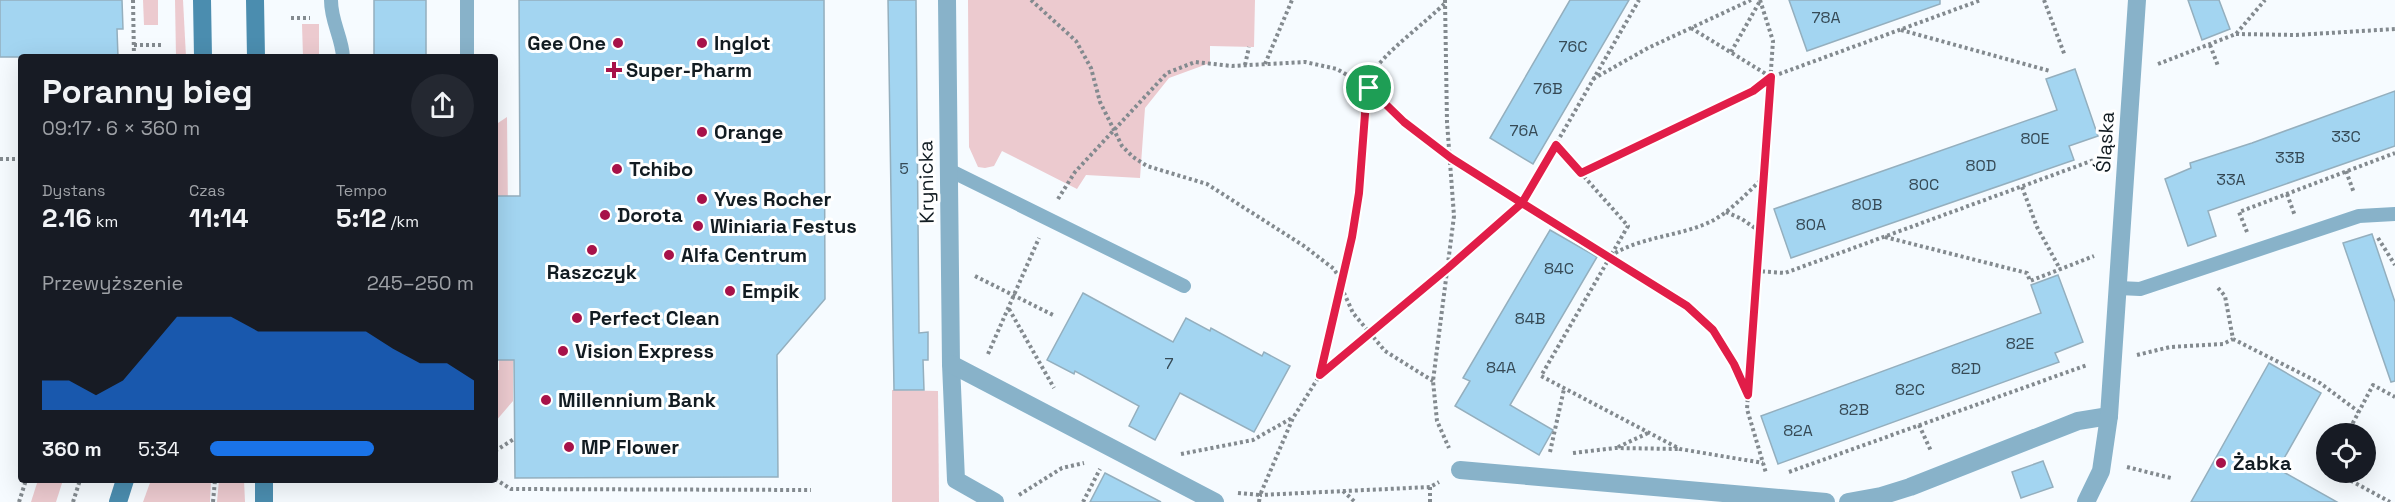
<!DOCTYPE html>
<html lang="pl">
<meta charset="utf-8">
<style>
:root{--surface:#171b24;--page:#242831;--text:#f1f3f6;--muted:#9ea1a6;--accent:#1a73e8}
body{margin:0;font-family:"Space Grotesk",sans-serif;background:var(--page);color:var(--text);height:100vh;display:flex;flex-direction:column;font-size:22px;white-space:nowrap}
*{box-sizing:border-box;margin:0}
p{font-size:20px;color:var(--muted)}
.icon{flex:none;width:33px;height:33px;fill:none;stroke:currentColor;stroke-width:2;stroke-linecap:round;stroke-linejoin:round}
.map{position:relative;flex:1;overflow:hidden}
.details{position:absolute;left:18px;top:54px;width:480px;height:429px;display:flex;flex-direction:column;background:var(--surface);border-radius:6px;box-shadow:0 6px 24px #0002}
.details>*{flex:none}
.buttons{position:absolute;left:2316px;top:423px;display:grid;gap:12px}
.buttons a{display:grid;place-items:center;width:60px;height:60px;border-radius:50%;background:var(--surface);box-shadow:0 6px 24px #0002;font-size:30px}
.pin{position:absolute;display:grid;place-items:center;width:51px;height:51px;color:#fff;margin:-26px;border:3px solid #fff;border-radius:50%;box-shadow:0 2px 6px #0007}
.round{display:grid;place-items:center;flex:none;width:63px;height:63px;border-radius:32px;background:var(--page)}
.summary{display:flex;align-items:center;justify-content:space-between;height:102px;padding:0 24px}
h1{font-size:33px;font-weight:600;line-height:45px}
.figures{display:grid;grid-template-columns:repeat(3,1fr);gap:9px;height:102px;padding:6px 24px}
.figures div{display:grid;align-content:center}
.figures b{font-size:26px;font-weight:600}
.figures small{font-size:16px;font-weight:400}
.figures p{font-size:16px}
.chart{height:168px;padding:12px 24px}
.chart p{display:flex;justify-content:space-between}
.chart svg{width:100%;height:108px;margin-top:6px;fill:var(--accent);opacity:.7}
ul{padding:0 24px;list-style:none;font-size:20px}
li{display:grid;grid-template-columns:96px 72px 1fr;align-items:center;height:45px}
li i{height:15px;border-radius:8px;background:var(--accent)}
.map>svg:first-child{display:block}
.green{fill:#eccacf}
.building{fill:#a3d5f1;stroke:#94afbe;stroke-width:1.5}
.lines{fill:none;stroke-linecap:round;stroke-linejoin:round}
.path{stroke:#838a8f;stroke-width:4;stroke-dasharray:3 3;stroke-linecap:butt}
.service{stroke:#88b2c9;stroke-width:14}
.minor{stroke:#88b2c9;stroke-width:18}
.secondary{stroke:#4b8daf;stroke-width:18}
.route-casing{stroke:#fff;stroke-width:12}
.route{stroke:#e11d48;stroke-width:8}
.poi-dot{fill:#a71249;stroke:#fff;stroke-width:2}
.labels{text-anchor:middle;dominant-baseline:central;stroke-width:6;stroke-linejoin:round;paint-order:stroke}
.number-label{font-size:16px;fill:#364a56}
.poi-label{font-size:20px;font-weight:bold;fill:#121c22;stroke:#fff;text-anchor:start}
.street-label{font-size:20px;fill:#121c22;stroke:#fff}
</style>
<div class="map">
<svg width="2395" height="502" viewBox="0 0 2395 502">
<rect width="100%" height="100%" fill="#f6fbff"/>
<g class="green">
<polygon points="143,0 158,0 158,25 144,25"/>
<polygon points="175,0 183,0 186,57 176,57"/>
<polygon points="968,0 1255,0 1254,47 1210,46 1210,63 1169,78 1145,108 1140,178 1086,175 1077,189 1002,151 994,166 985,168 978,167 969,147"/>
<polygon points="302,24 319,24 319,57 303,57"/>
<polygon points="507,117 508,211 513,211 513,401 495,422 495,370 499,370 498,196 495,173 495,125"/>
<polygon points="892,390 938,391 939,502 892,502"/>
<polygon points="38,480 63,480 56,502 31,502"/>
<polygon points="151,480 211,480 210,502 143,502"/>
<polygon points="219,480 244,480 245,502 217,502"/>
</g>
<g class="building">
<polygon points="0,0 122,0 123,29 117,29 118,57 0,57"/>
<rect x="374" y="0" width="52" height="57"/>
<polygon points="519,0 824,0 825,299 777,355 778,477 515,478 514,360 495,360 495,196 520,196"/>
<polygon points="888,0 916,0 919,333 928,332 928,360 923,360 924,390 894,390"/>
<polygon points="1570,0 1629,0 1533,164 1490,138"/>
<polygon points="1789,0 1940,0 1940,4 1807,51"/>
<polygon points="2188,0 2219,0 2230,29 2202,40"/>
<polygon points="2075,69 2098,136 2069,146 2074,160 1791,258 1774,209 2057,110 2046,79"/>
<polygon points="2395,91 2395,146 2208,211 2216,236 2188,246 2165,179 2191,168 2190,163 2252,143"/>
<polygon points="1550,230 1597,257 1510,405 1553,430 1539,455 1455,406 1470,381 1463,378"/>
<polygon points="2372,234 2395,302 2395,381 2391,382 2343,243"/>
<polygon points="2058,275 2083,342 2055,353 2059,362 1778,464 1761,416 2041,313 2031,285"/>
<polygon points="1083,293 1173,342 1186,318 1210,331 1211,328 1262,356 1264,352 1290,366 1254,432 1180,393 1155,440 1129,426 1139,406 1075,371 1074,374 1047,360"/>
<polygon points="2269,363 2321,393 2278,469 2337,502 2191,502"/>
<polygon points="2043,461 2053,487 2021,498 2012,472"/>
<polygon points="1105,473 1161,502 1090,502"/>
</g>
<g class="lines">
<g class="path">
<polyline points="133,0 134,57"/>
<polyline points="1031,0 1076,41 1091,68 1100,102 1122,146 1133,157 1147,166 1207,184 1304,246 1334,269 1342,282 1344,293 1353,313 1385,351 1433,381"/>
<polyline points="1445,0 1447,122 1454,216 1433,381 1437,421 1449,448"/>
<polyline points="1760,0 1773,41 1747,409 1766,473"/>
<polyline points="2044,0 2065,56"/>
<polyline points="291,18 310,18"/>
<polyline points="1691,28 1771,77"/>
<polyline points="1901,30 2050,71"/>
<polyline points="2236,34 2296,35 2395,29"/>
<polyline points="134,45 163,45"/>
<polyline points="2210,45 2218,66"/>
<polyline points="1731,52 1760,1"/>
<polyline points="1265,64 1292,0"/>
<polyline points="2158,64 2236,34 2265,0"/>
<polyline points="1245,65 1249,47"/>
<polyline points="1593,79 1648,48 1751,0"/>
<polyline points="1556,145 1628,226 1541,376 1680,449 1763,463"/>
<polyline points="0,159 21,159"/>
<polyline points="2346,171 2354,193"/>
<polyline points="1581,173 1753,91 1771,77 1981,0"/>
<polyline points="2022,187 2037,227 2060,269"/>
<polyline points="2287,194 2295,216"/>
<polyline points="1058,199 1075,172 1167,73 1195,62 1232,66 1305,62 1337,69 1369,88 1404,122 1451,158 1687,306 1713,330 1734,364 1747,395"/>
<polyline points="1726,212 1742,219 1759,231"/>
<polyline points="20,230 21,229"/>
<polyline points="2247,232 2239,212 2395,153"/>
<polyline points="1885,237 2027,273 2030,281 2094,256"/>
<polyline points="2378,238 2395,265"/>
<path d="M1610,256C1642,236 1677,237 1710,222C1730,212 1747,193 1763,178"/>
<polyline points="1756,271 1785,273 2094,160 2101,161"/>
<polyline points="975,276 1055,316"/>
<polyline points="2218,288 2225,296 2233,339 2320,383 2359,412"/>
<polyline points="1009,309 1054,388"/>
<polyline points="988,354 1039,238"/>
<polyline points="2137,355 2170,347 2223,344 2233,339"/>
<path d="M1321,373C1335,314 1351,255 1359,195C1363,161 1358,102 1373,73C1382,54 1429,20 1445,3"/>
<polyline points="1919,425 1931,451"/>
<polyline points="2347,434 2373,385 2395,397"/>
<polyline points="1618,447 1648,433"/>
<polyline points="495,451 514,439"/>
<polyline points="1550,452 1564,389"/>
<polyline points="1573,453 1615,448 1679,449"/>
<polyline points="1181,454 1253,440 1292,418"/>
<polyline points="2127,467 2171,478"/>
<polyline points="1789,472 2087,365"/>
<polyline points="2335,472 2390,502"/>
<polyline points="495,479 511,489 811,490"/>
<polyline points="1343,491 1355,502"/>
<polyline points="1238,493 1260,495 1293,418 1320,375 1448,268 1522,203 1639,0"/>
<polyline points="1019,495 1062,468 1084,463"/>
<polyline points="19,502 26,480"/>
<polyline points="73,502 80,480"/>
<polyline points="213,502 215,480"/>
<polyline points="1083,502 1100,469"/>
<polyline points="1259,502 1260,495 1430,487 1439,482"/>
<polyline points="1430,502 1430,487"/>
</g>
<g class="service">
<path d="M331,0C331,22 342,37 343,57"/>
<polyline points="467,0 467,57"/>
<polyline points="949,170 1184,286"/>
<polyline points="2119,288 2140,289 2359,216 2395,214"/>
</g>
<g class="minor">
<polyline points="947,0 951,364 956,480 995,502"/>
<polyline points="951,364 1215,502"/>
<polyline points="1460,470 1826,502"/>
<polyline points="1848,502 1881,496 1910,487 2078,421 2109,416"/>
<polyline points="2086,502 2101,471 2109,416 2137,0"/>
</g>
<g class="secondary">
<polyline points="202,0 203,57"/>
<polyline points="255,0 256,57"/>
<polyline points="264,480 264,502"/>
<polyline points="118,502 125,480"/>
</g>
</g>
<g class="lines">
<g class="route-casing">
<polyline id="route" points="1369,88 1366,101 1359,193 1352,237 1320,375 1448,268 1522,203 1687,306 1713,330 1734,364 1748,395 1771,77 1753,91 1581,173 1556,145 1522,203 1451,158 1404,122 1369,88"/>
</g>
<use href="#route" class="route"/>
</g>
<g class="poi-dot">
<circle cx="618" cy="43" r="6"/>
<circle cx="702" cy="43" r="6"/>
<path d="M611 61h6v6h6v6h-6v6h-6v-6h-6v-6h6z"/>
<circle cx="702" cy="132" r="6"/>
<circle cx="617" cy="169" r="6"/>
<circle cx="702" cy="199" r="6"/>
<circle cx="605" cy="215" r="6"/>
<circle cx="698" cy="226" r="6"/>
<circle cx="592" cy="250" r="6"/>
<circle cx="669" cy="255" r="6"/>
<circle cx="730" cy="291" r="6"/>
<circle cx="577" cy="318" r="6"/>
<circle cx="563" cy="351" r="6"/>
<circle cx="546" cy="400" r="6"/>
<circle cx="569" cy="447" r="6"/>
<circle cx="2221" cy="463" r="6"/>
</g>
<g class="labels">
<g class="number-label">
<text x="1826" y="17">78A</text>
<text x="1573" y="46">76C</text>
<text x="1548" y="88">76B</text>
<text x="1524" y="130">76A</text>
<text x="2346" y="136">33C</text>
<text x="2035" y="138">80E</text>
<text x="2290" y="157">33B</text>
<text x="1981" y="165">80D</text>
<text x="904" y="168">5</text>
<text x="2231" y="179">33A</text>
<text x="1924" y="184">80C</text>
<text x="1867" y="204">80B</text>
<text x="1811" y="224">80A</text>
<text x="1559" y="268">84C</text>
<text x="1530" y="318">84B</text>
<text x="2020" y="343">82E</text>
<text x="1169" y="363">7</text>
<text x="1501" y="367">84A</text>
<text x="1966" y="368">82D</text>
<text x="1910" y="389">82C</text>
<text x="1854" y="409">82B</text>
<text x="1798" y="430">82A</text>
</g>
<g class="poi-label">
<text x="606" y="43" text-anchor="end">Gee One</text>
<text x="714" y="43">Inglot</text>
<text x="626" y="70">Super-Pharm</text>
<text x="714" y="132">Orange</text>
<text x="629" y="169">Tchibo</text>
<text x="714" y="199">Yves Rocher</text>
<text x="617" y="215">Dorota</text>
<text x="710" y="226">Winiaria Festus</text>
<text x="681" y="255">Alfa Centrum</text>
<text x="592" y="272" text-anchor="middle">Raszczyk</text>
<text x="742" y="291">Empik</text>
<text x="589" y="318">Perfect Clean</text>
<text x="575" y="351">Vision Express</text>
<text x="558" y="400">Millennium Bank</text>
<text x="581" y="447">MP Flower</text>
<text x="2233" y="463">Żabka</text>
</g>
<g class="street-label">
<text transform="translate(2105 142) rotate(-86)">Śląska</text>
<text transform="translate(926 182) rotate(-91)">Krynicka</text>
</g>
</g>
</svg>
<div class="buttons">
<a><svg class="icon" aria-label="locate" viewBox="0 0 24 24"><circle cx="12" cy="12" r="6"/><path d="M12 2v4M12 18v4M2 12h4M18 12h4"/></svg></a>
</div>
<div class="pin" style="left:1369px;top:88px;background:#1e9e55"><svg class="icon" aria-label="arrive" viewBox="0 0 24 24"><path d="M6 21V4h12l-3 4 3 4H6"/></svg></div>
<section class="details">
<div class="summary"><div><h1>Poranny bieg</h1><p>09:17 · 6 × 360 m</p></div><a class="round"><svg class="icon" aria-label="share" viewBox="0 0 24 24"><path d="M12 15V3M7 8l5-5 5 5M5 13v7h14v-7"/></svg></a></div>
<div class="figures">
<div><p>Dystans</p><b>2.16<small> km</small></b></div>
<div><p>Czas</p><b>11:14</b></div>
<div><p>Tempo</p><b>5:12<small> /km</small></b></div>
</div>
<div class="chart"><p><span>Przewyższenie</span>245–250 m</p>
<svg viewBox="0 0 160 44" preserveAspectRatio="none"><path d="M0 44V32L10 32L20 38L30 32L40 19L50 6L60 6L70 6L80 12L90 12L100 12L110 12L120 12L130 19L140 25L150 25L160 32V44z"/></svg>
</div>
<ul>
<li><b>360 m</b>5:34<i style="width:62%"></i></li>
</ul>
</section>
</div>
